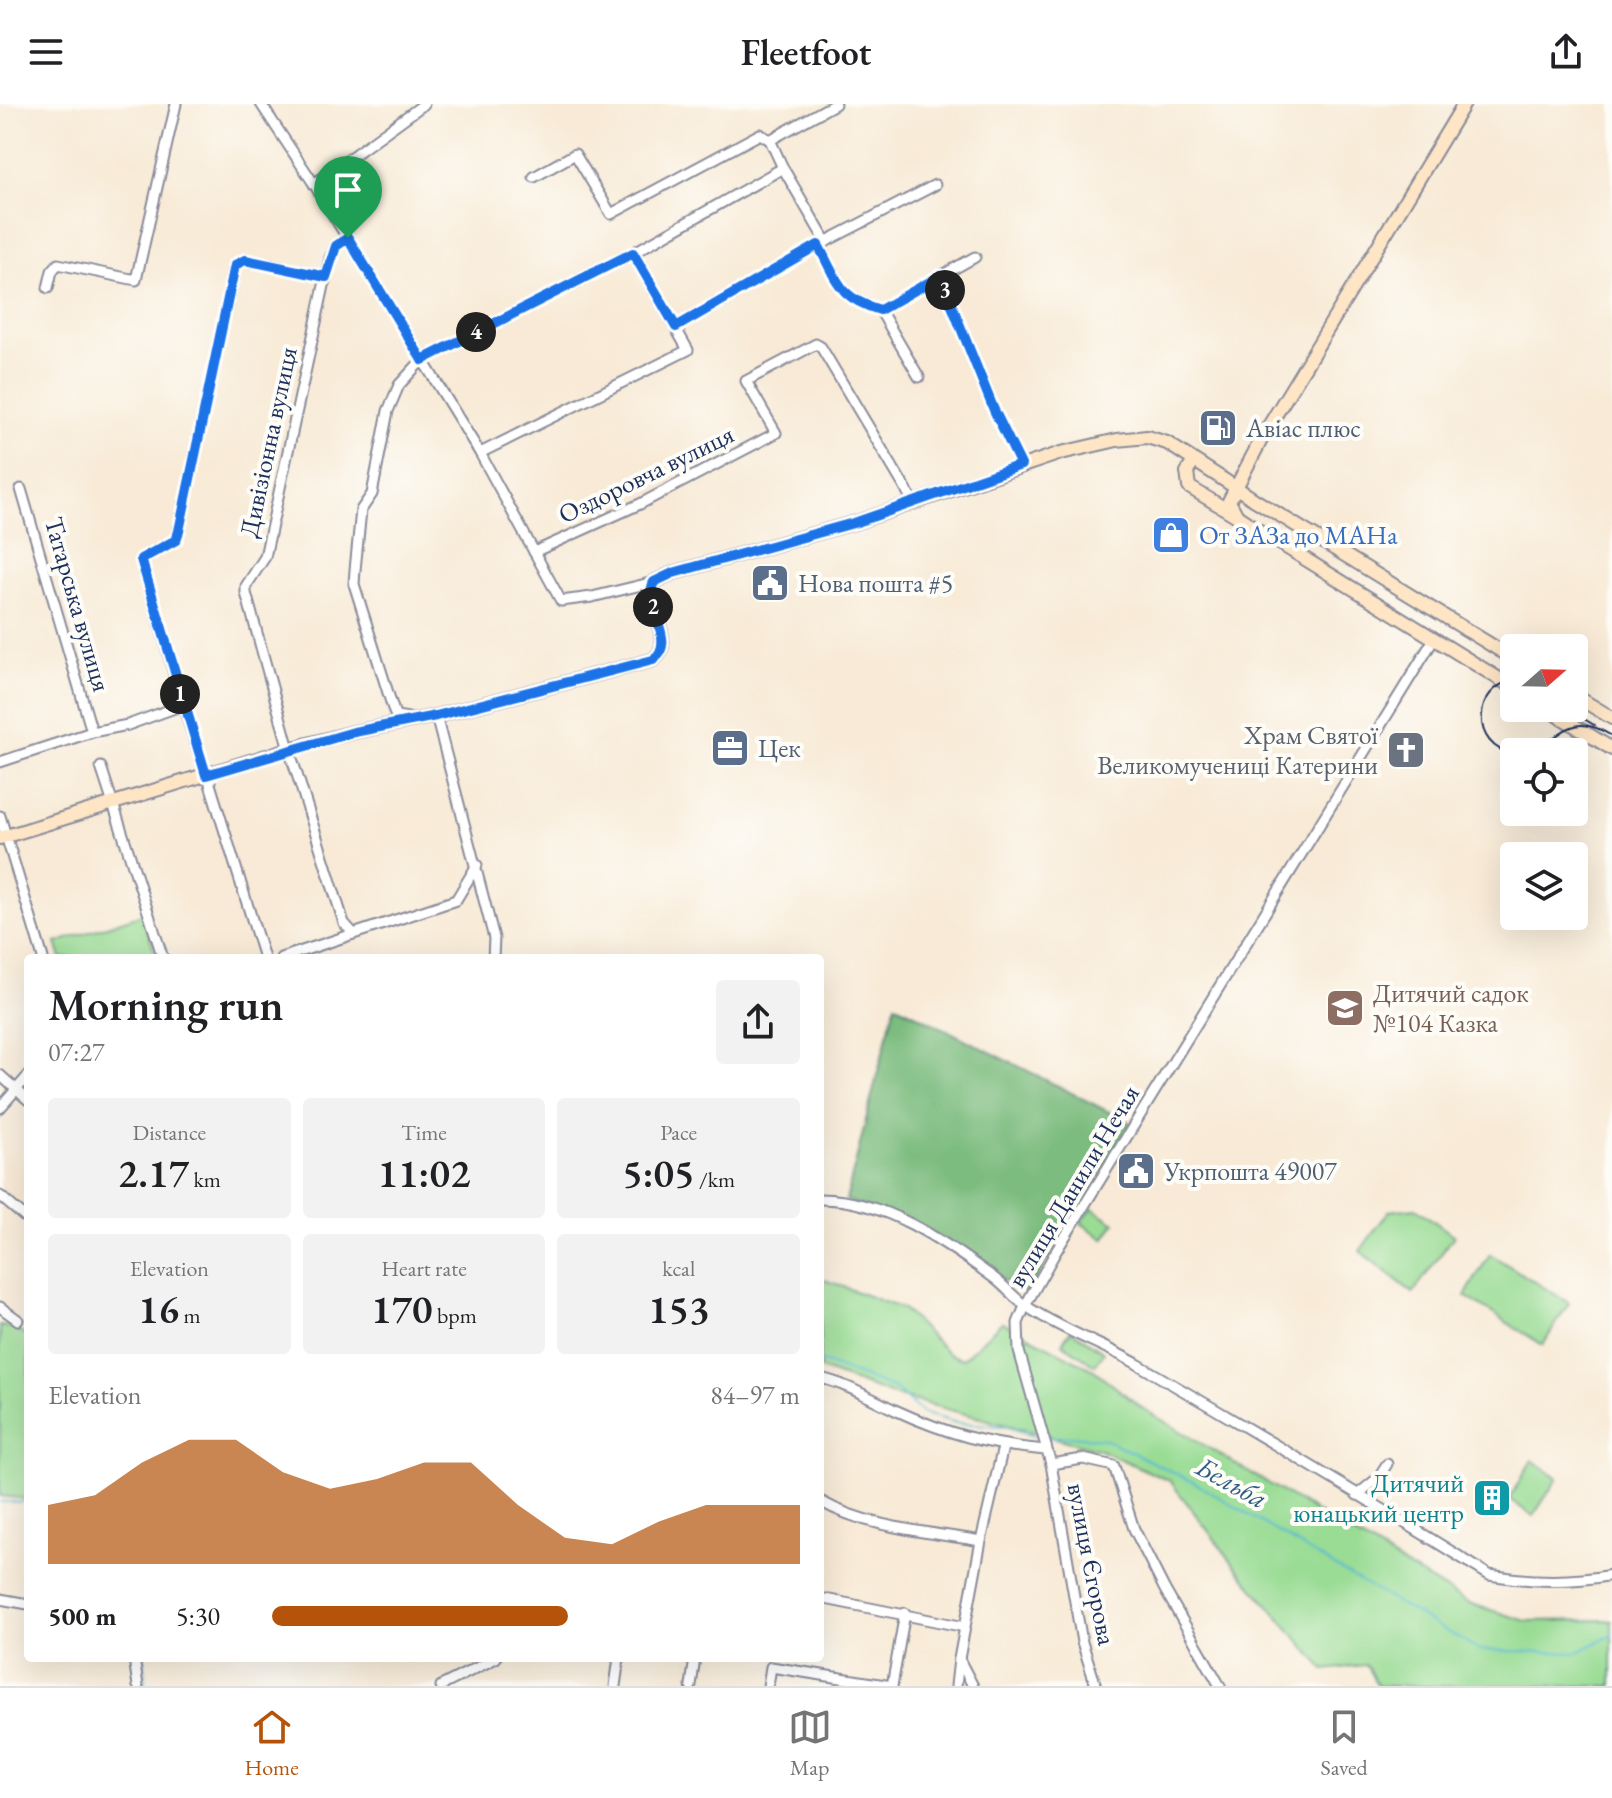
<!DOCTYPE html>
<meta charset="utf-8">
<style>
:root{--surface:#fff;--page:#f2f2f2;--text:#202124;--muted:#757577;--line:#e0e0e0;--accent:#b45309}
body{margin:0;font-family:"EB Garamond",serif;background:var(--page);color:var(--text);height:100vh;display:flex;flex-direction:column;font-size:30px;white-space:nowrap}
*{box-sizing:border-box;margin:0}
p{font-size:26px;color:var(--muted)}
.icon{flex:none;width:44px;height:44px;fill:none;stroke:currentColor;stroke-width:2;stroke-linecap:round;stroke-linejoin:round}
.map{position:relative;flex:1;overflow:hidden}
.drawer{position:absolute;left:24px;top:850px;width:800px;height:708px;display:flex;flex-direction:column;background:var(--surface);border-radius:8px;box-shadow:0 8px 32px #0002}
.drawer>*{flex:none}
.needle{width:52px;rotate:70deg}
.fabs{position:absolute;left:1500px;top:530px;display:grid;gap:16px}
.fabs a{display:grid;place-items:center;width:88px;height:88px;border-radius:8px;background:var(--surface);box-shadow:0 8px 32px #0002;font-size:40px}
.pin{position:absolute;display:grid;place-items:center;width:68px;height:68px;color:#fff;margin:-82px -34px;border-radius:50% 50% 50% 0;rotate:-45deg;box-shadow:0 0 8px #0007}
.pin .icon{rotate:45deg}
.km{position:absolute;width:40px;height:40px;margin:-20px;border-radius:50%;background:#222;color:#fff;font-size:22px;line-height:40px;text-align:center}
.round{display:grid;place-items:center;flex:none;width:84px;height:84px;border-radius:8px;background:var(--page)}
.overview{display:flex;align-items:center;justify-content:space-between;height:136px;padding:0 24px}
h1{font-size:44px;font-weight:600;line-height:60px}
.figures{display:grid;grid-template-columns:repeat(3,1fr);gap:12px;height:136px;padding:8px 24px}
.figures div{display:grid;align-content:center;border-radius:8px;background:var(--page);text-align:center}
.figures b{font-size:40px;font-weight:600}
.figures small{font-size:22px;font-weight:400}
.figures p{font-size:22px}
.chart{height:224px;padding:16px 24px}
.chart p{display:flex;justify-content:space-between}
.chart svg{width:100%;height:144px;margin-top:8px;fill:var(--accent);opacity:.7}
ul{padding:0 24px;list-style:none;font-size:26px}
li{display:grid;grid-template-columns:128px 96px 1fr;align-items:center;height:60px}
li i{height:20px;border-radius:10px;background:var(--accent)}
header{display:flex;justify-content:space-between;align-items:center;height:104px;padding:0 24px;background:var(--surface);font-size:36px;font-weight:600}
.tabs{display:flex;justify-content:space-around;align-items:center;height:112px;border-top:2px solid var(--line);background:var(--surface);font-size:22px;color:var(--muted)}
.tabs a{display:grid;justify-items:center;gap:4px}
.tabs .selected{color:var(--accent)}
.map>svg:first-child{display:block}
.green{fill:#9adc94;stroke:#5a8679;stroke-width:2}
.forest{fill:#7bbc7e;stroke:#4b766e;stroke-width:2}
.lines{fill:none;stroke-linecap:round;stroke-linejoin:round}
.stream{stroke:#54b9d2;stroke-width:2}
.street-casing{stroke:#8a8c9a;stroke-width:13}
.secondary-casing{stroke:#8a8c9a;stroke-width:16}
.street{stroke:#fff;stroke-width:9}
.secondary{stroke:#fee5c5;stroke-width:12}
.tram{stroke:#1b2f5e;stroke-width:2}
.route-casing{stroke:#fff;stroke-width:16}
.route{stroke:#1a73e8;stroke-width:10}
.labels{text-anchor:middle;dominant-baseline:central;stroke-width:8;stroke-linejoin:round;paint-order:stroke}
.service-label{font-size:26px;fill:#4e5e75;stroke:#fdfcf7;text-anchor:start}
.street-label{font-size:26px;fill:#1b2f5e;stroke:#fdfcf7}
.shop-label{font-size:26px;fill:#366cbe;stroke:#fdfcf7;text-anchor:start}
.worship-label{font-size:26px;fill:#5b616d;stroke:#fdfcf7;text-anchor:end}
.education-label{font-size:26px;fill:#785e54;stroke:#fdfcf7;text-anchor:start}
.culture-label{font-size:26px;fill:#0d838f;stroke:#fdfcf7;text-anchor:end}
.water-label{font-size:28px;font-style:italic;fill:#2f5f87;stroke:#fdfcf7}
</style>
<header><svg class="icon" aria-label="menu" viewBox="0 0 24 24"><path d="M4 6h16M4 12h16M4 18h16"/></svg>Fleetfoot<svg class="icon" aria-label="share" viewBox="0 0 24 24"><path d="M12 15V3M7 8l5-5 5 5M5 13v7h14v-7"/></svg></header>
<div class="map">
<svg width="1612" height="1582" viewBox="0 0 1612 1582">
<rect width="100%" height="100%" fill="#fdfcf7"/>
<filter id="ink" filterUnits="userSpaceOnUse"><feTurbulence type="fractalNoise" baseFrequency=".0125" numOctaves="2"/><feDisplacementMap in="SourceGraphic" scale="16" xChannelSelector="R" yChannelSelector="G"/><feConvolveMatrix kernelMatrix="1 2 1 2 8 2 1 2 1" color-interpolation-filters="sRGB"/></filter>
<filter id="wash" filterUnits="userSpaceOnUse"><feTurbulence type="fractalNoise" baseFrequency=".006" numOctaves="4" result="noise"/><feDisplacementMap in="SourceGraphic" scale="32" xChannelSelector="R" yChannelSelector="G"/><feGaussianBlur stdDeviation="1.8" result="paint"/><feColorMatrix in="noise" values="0 0 0 0 0 0 0 0 0 0 0 0 0 0 0 0 0 1.4 0 .05"/><feComposite in="paint" operator="in"/></filter>
<g filter="url(#wash)">
<rect width="100%" height="100%" fill="#f8ead6"/>
<g class="green">
<polygon points="142,810 157,854 61,854 56,839"/>
<polygon points="1092,1104 1115,1119 1104,1135 1081,1119"/>
<polygon points="1416,1104 1454,1132 1413,1189 1360,1147 1389,1107"/>
<polygon points="1490,1150 1569,1199 1543,1241 1465,1192"/>
<polygon points="820,1174 903,1205 949,1250 963,1255 1002,1218 1094,1266 1142,1304 1468,1499 1526,1517 1612,1516 1612,1582 1378,1582 1366,1561 1325,1566 1243,1472 1170,1377 1100,1346 890,1290 820,1265"/>
<polygon points="0,1222 10,1223 28,1232 28,1395 0,1392"/>
<polygon points="1071,1226 1104,1248 1095,1261 1062,1239"/>
<polygon points="1532,1356 1558,1374 1533,1412 1509,1395"/>
</g>
<polygon class="forest" points="895,900 1131,1019 1027,1190 896,1114 846,1096"/>
<g class="lines">
<g class="stream">
<polyline points="820,1257 895,1285 922,1309 957,1319 1006,1322 1039,1334"/>
<polyline points="1046,1334 1069,1332 1105,1335 1201,1382 1352,1473 1479,1546 1576,1549 1612,1531"/>
<polyline points="0,1398 23,1398 28,1394"/>
<polyline points="145,1554 145,1582"/>
</g>
</g>
</g>
<g filter="url(#ink)">
<g class="lines">
<g class="street-casing">
<g id="street">
<polyline points="261,0 314,80 480,349 561,497 592,493 654,478"/>
<polyline points="770,36 835,0"/>
<polyline points="534,73 575,50 611,110 760,30 770,36 783,64"/>
<polyline points="314,80 424,0"/>
<polyline points="348,134 336,142 330,154 265,453 246,482 246,489 289,645 344,819 353,829"/>
<polyline points="821,140 935,81"/>
<polyline points="940,172 994,306 1021,361"/>
<polyline points="48,184 52,167 58,160 136,176 176,0"/>
<polyline points="880,206 919,273"/>
<path d="M676,223L818,141C839,177 838,194 880,206L975,153"/>
<polyline points="480,349 688,246 633,149"/>
<polyline points="21,385 92,628"/>
<polyline points="534,448 640,400 776,329 746,277 816,240 821,243 914,399"/>
<polyline points="436,612 494,834 493,854"/>
<polyline points="408,614 396,612 394,608 354,480 355,466 361,406 372,390 388,307 399,281 422,256 633,149 783,64 826,138"/>
<polyline points="0,658 92,628 128,621 183,601"/>
<polyline points="101,663 163,854"/>
<polyline points="210,669 210,680 264,854"/>
<polyline points="206,671 183,601 141,455 176,436 179,427 235,161 245,156 326,173"/>
<polyline points="0,712 43,854"/>
<polyline points="281,854 456,796 477,761"/>
<polyline points="0,971 28,996"/>
<polyline points="0,1004 28,972"/>
<polyline points="0,1092 28,1116"/>
<path d="M820,1095C884,1095 944,1137 994,1174C1005,1182 1014,1194 1026,1202C1061,1226 1103,1240 1139,1261C1257,1329 1374,1399 1489,1471C1531,1478 1570,1479 1612,1471"/>
<polyline points="0,1203 18,1216"/>
<path d="M820,1274C847,1280 869,1294 895,1306C947,1330 989,1341 1045,1346"/>
<polyline points="1051,1360 1083,1355 1114,1362 1134,1425 1165,1486 1220,1582"/>
<polyline points="1357,1391 1378,1374 1387,1360"/>
<path d="M820,1397C867,1424 928,1428 981,1437"/>
<polyline points="820,1494 965,1523"/>
<polyline points="0,1495 28,1500"/>
<polyline points="134,1554 138,1582"/>
<polyline points="441,1582 496,1554"/>
<polyline points="615,1582 619,1554"/>
<polyline points="691,1582 695,1554"/>
<polyline points="768,1582 771,1563 892,1582"/>
<polyline points="892,1582 905,1509"/>
<polyline points="956,1582 959,1555"/>
<polyline points="973,1582 959,1555 981,1437 1003,1343"/>
<polyline points="1096,1582 1082,1538 1051,1360 1019,1247 1018,1219 1025,1202 1055,1149 1434,535"/>
</g>
</g>
<g class="secondary-casing">
<g id="secondary">
<polyline points="1464,0 1264,330 1229,397 1237,412 1255,424 1514,584"/>
<polyline points="1194,357 1187,368 1189,383 1237,412"/>
<polyline points="1574,591 1612,614"/>
<polyline points="1546,604 1612,645"/>
<path d="M0,734L289,645L354,628L436,612L653,556C679,537 641,502 654,478L673,469L857,418L1061,349L1117,336L1147,333L1167,339L1255,396L1514,555"/>
</g>
</g>
<use href="#street" class="street"/>
<use href="#secondary" class="secondary"/>
<g class="tram">
<path d="M1514,576C1472,584 1470,643 1514,650"/>
<polyline points="1566,604 1594,621"/>
<path d="M1530,648C1565,632 1570,606 1612,632"/>
</g>
</g>
</g>
<g class="lines" filter="url(#ink)">
<g class="route-casing">
<path id="route" d="M348,134L422,256L633,149L676,223L818,141C838,177 838,194 880,206L940,172L994,306L1021,361L857,418L673,469L654,478C641,502 679,537 653,556L436,612L354,628L206,671L141,455L176,436L179,427L235,161L245,156L326,173L336,142Z"/>
</g>
<use href="#route" class="route"/>
</g>
<defs>
<g id="fuel-square" transform="scale(2)"><rect x="-9" y="-9" width="18" height="18" rx="4" fill="#5c6f8a" stroke="#fdfcf7"/><path d="M-5.5-6h7V0h2V4h1.3V-2.5L3-4.5l.8-.8L6-3V5H2.5V1h-1V6h-7ZM-4.2-4.7v3.2H.2V-4.7Z" fill="#fff"/></g>
<g id="shop-square" transform="scale(2)"><rect x="-9" y="-9" width="18" height="18" rx="4" fill="#3f7fe0" stroke="#fdfcf7"/><path d="M-5-2.5h2.3a2.7 3.5 0 0 1 5.4 0H5L5.5 6h-11ZM-1.5-2.5h3a1.5 2.3 0 0 0-3 0Z" fill="#fff"/></g>
<g id="civic-square" transform="scale(2)"><rect x="-9" y="-9" width="18" height="18" rx="4" fill="#5c6f8a" stroke="#fdfcf7"/><path d="M-.6-6.5H3V-4.5H.6V-3L4-1V1h2V6H-6V1h2V-1L-.6-3ZM-1.2 2.5V6h2.4V2.5Z" fill="#fff"/></g>
<g id="office-square" transform="scale(2)"><rect x="-9" y="-9" width="18" height="18" rx="4" fill="#5c6f8a" stroke="#fdfcf7"/><path d="M-6-3h4V-5.5h4V-3h4V5H-6ZM-1-4.5V-3h2v-1.5ZM-6 0V1H6V0Z" fill="#fff"/></g>
<g id="church-square" transform="scale(2)"><rect x="-9" y="-9" width="18" height="18" rx="4" fill="#6b7280" stroke="#fdfcf7"/><path d="M-1.2-6h2.4v3.5h3.3v2.4h-3.3V6h-2.4V-.1h-3.3v-2.4h3.3Z" fill="#fff"/></g>
<g id="school-square" transform="scale(2)"><rect x="-9" y="-9" width="18" height="18" rx="4" fill="#8d6e63" stroke="#fdfcf7"/><path d="M0-5L7-2L0 1L-7-2ZM-4 1L0 2.5L4 1V4Q0 6-4 4Z" fill="#fff"/></g>
<g id="building-square" transform="scale(2)"><rect x="-9" y="-9" width="18" height="18" rx="4" fill="#0f9aa8" stroke="#fdfcf7"/><path d="M-4-6H4V6H1V3H-1V6H-4ZM-2.5-4.3h1.7v1.8h-1.7ZM.8-4.3h1.7v1.8H.8ZM-2.5-1h1.7V.8h-1.7ZM.8-1h1.7V.8H.8Z" fill="#fff"/></g>
</defs>
<g fill-rule="evenodd">
<use href="#fuel-square" x="1218" y="324"/>
<use href="#shop-square" x="1171" y="431"/>
<use href="#civic-square" x="770" y="479"/>
<use href="#office-square" x="730" y="644"/>
<use href="#church-square" x="1406" y="646"/>
<use href="#school-square" x="1345" y="904"/>
<use href="#civic-square" x="1136" y="1067"/>
<use href="#building-square" x="1492" y="1394"/>
</g>
<g class="labels">
<g class="service-label">
<text x="1246" y="324">Авіас плюс</text>
<text x="798" y="479">Нова пошта #5</text>
<text x="758" y="644">Цек</text>
<text x="1164" y="1067">Укрпошта 49007</text>
</g>
<g class="street-label">
<text transform="translate(268 338) rotate(-78)">Дивізіонна вулиця</text>
<text transform="translate(646 370) rotate(-26)">Оздоровча вулиця</text>
<text transform="translate(78 500) rotate(74)">Татарська вулиця</text>
<text transform="translate(1073 1082) rotate(-59)">вулиця Данили Нечая</text>
<text transform="translate(1092 1460) rotate(79)">вулиця Єгорова</text>
</g>
<g class="shop-label">
<text x="1199" y="431">От ЗАЗа до МАНа</text>
</g>
<g class="worship-label">
<text x="1378" y="631">Храм Святої<tspan x="1378" dy="30">Великомучениці Катерини</tspan></text>
</g>
<g class="education-label">
<text x="1373" y="889">Дитячий садок<tspan x="1373" dy="30">№104 Казка</tspan></text>
</g>
<g class="culture-label">
<text x="1464" y="1379">Дитячий<tspan x="1464" dy="30">юнацький центр</tspan></text>
</g>
<g class="water-label">
<text transform="translate(1232 1378) rotate(29)">Бельба</text>
</g>
</g>
</svg>
<div class="fabs">
<a><svg class="needle" viewBox="-14 -14 28 28"><path d="M0-13l5 13h-10z" fill="#e53935"/><path d="M0 13l5-13h-10z" fill="#757577"/></svg></a>
<a><svg class="icon" aria-label="locate" viewBox="0 0 24 24"><circle cx="12" cy="12" r="6"/><path d="M12 2v4M12 18v4M2 12h4M18 12h4"/></svg></a>
<a><svg class="icon" aria-label="layers" viewBox="0 0 24 24"><path d="M12 4l9 5-9 5-9-5zM3 14l9 5 9-5"/></svg></a>
</div>
<div class="pin" style="left:348px;top:134px;background:#1e9e55"><svg class="icon" aria-label="arrive" viewBox="0 0 24 24"><path d="M6 21V4h12l-3 4 3 4H6"/></svg></div>
<b class="km" style="left:180px;top:590px">1</b>
<b class="km" style="left:653px;top:503px">2</b>
<b class="km" style="left:945px;top:186px">3</b>
<b class="km" style="left:476px;top:228px">4</b>
<section class="drawer">
<div class="overview"><div><h1>Morning run</h1><p>07:27</p></div><a class="round"><svg class="icon" aria-label="share" viewBox="0 0 24 24"><path d="M12 15V3M7 8l5-5 5 5M5 13v7h14v-7"/></svg></a></div>
<div class="figures">
<div><p>Distance</p><b>2.17<small> km</small></b></div>
<div><p>Time</p><b>11:02</b></div>
<div><p>Pace</p><b>5:05<small> /km</small></b></div>
</div>
<div class="figures">
<div><p>Elevation</p><b>16<small> m</small></b></div>
<div><p>Heart rate</p><b>170<small> bpm</small></b></div>
<div><p>kcal</p><b>153</b></div>
</div>
<div class="chart"><p><span>Elevation</span>84–97 m</p>
<svg viewBox="0 0 160 44" preserveAspectRatio="none"><path d="M0 44V26L10 23L20 13L30 6L40 6L50 16L60 21L70 18L80 13L90 13L100 26L110 36L120 38L130 31L140 26L150 26L160 26V44z"/></svg>
</div>
<ul>
<li><b>500 m</b>5:30<i style="width:56%"></i></li>
</ul>
</section>
</div>
<nav class="tabs">
<a class="selected"><svg class="icon" aria-label="home" viewBox="0 0 24 24"><path d="M3 11l9-7 9 7M6 9v11h12V9"/></svg>Home</a>
<a><svg class="icon" aria-label="map" viewBox="0 0 24 24"><path d="M3 6l6-2 6 2 6-2v14l-6 2-6-2-6 2zM9 4v14M15 6v14"/></svg>Map</a>
<a><svg class="icon" aria-label="saved" viewBox="0 0 24 24"><path d="M7 4h10v16l-5-4-5 4z"/></svg>Saved</a>
</nav>
